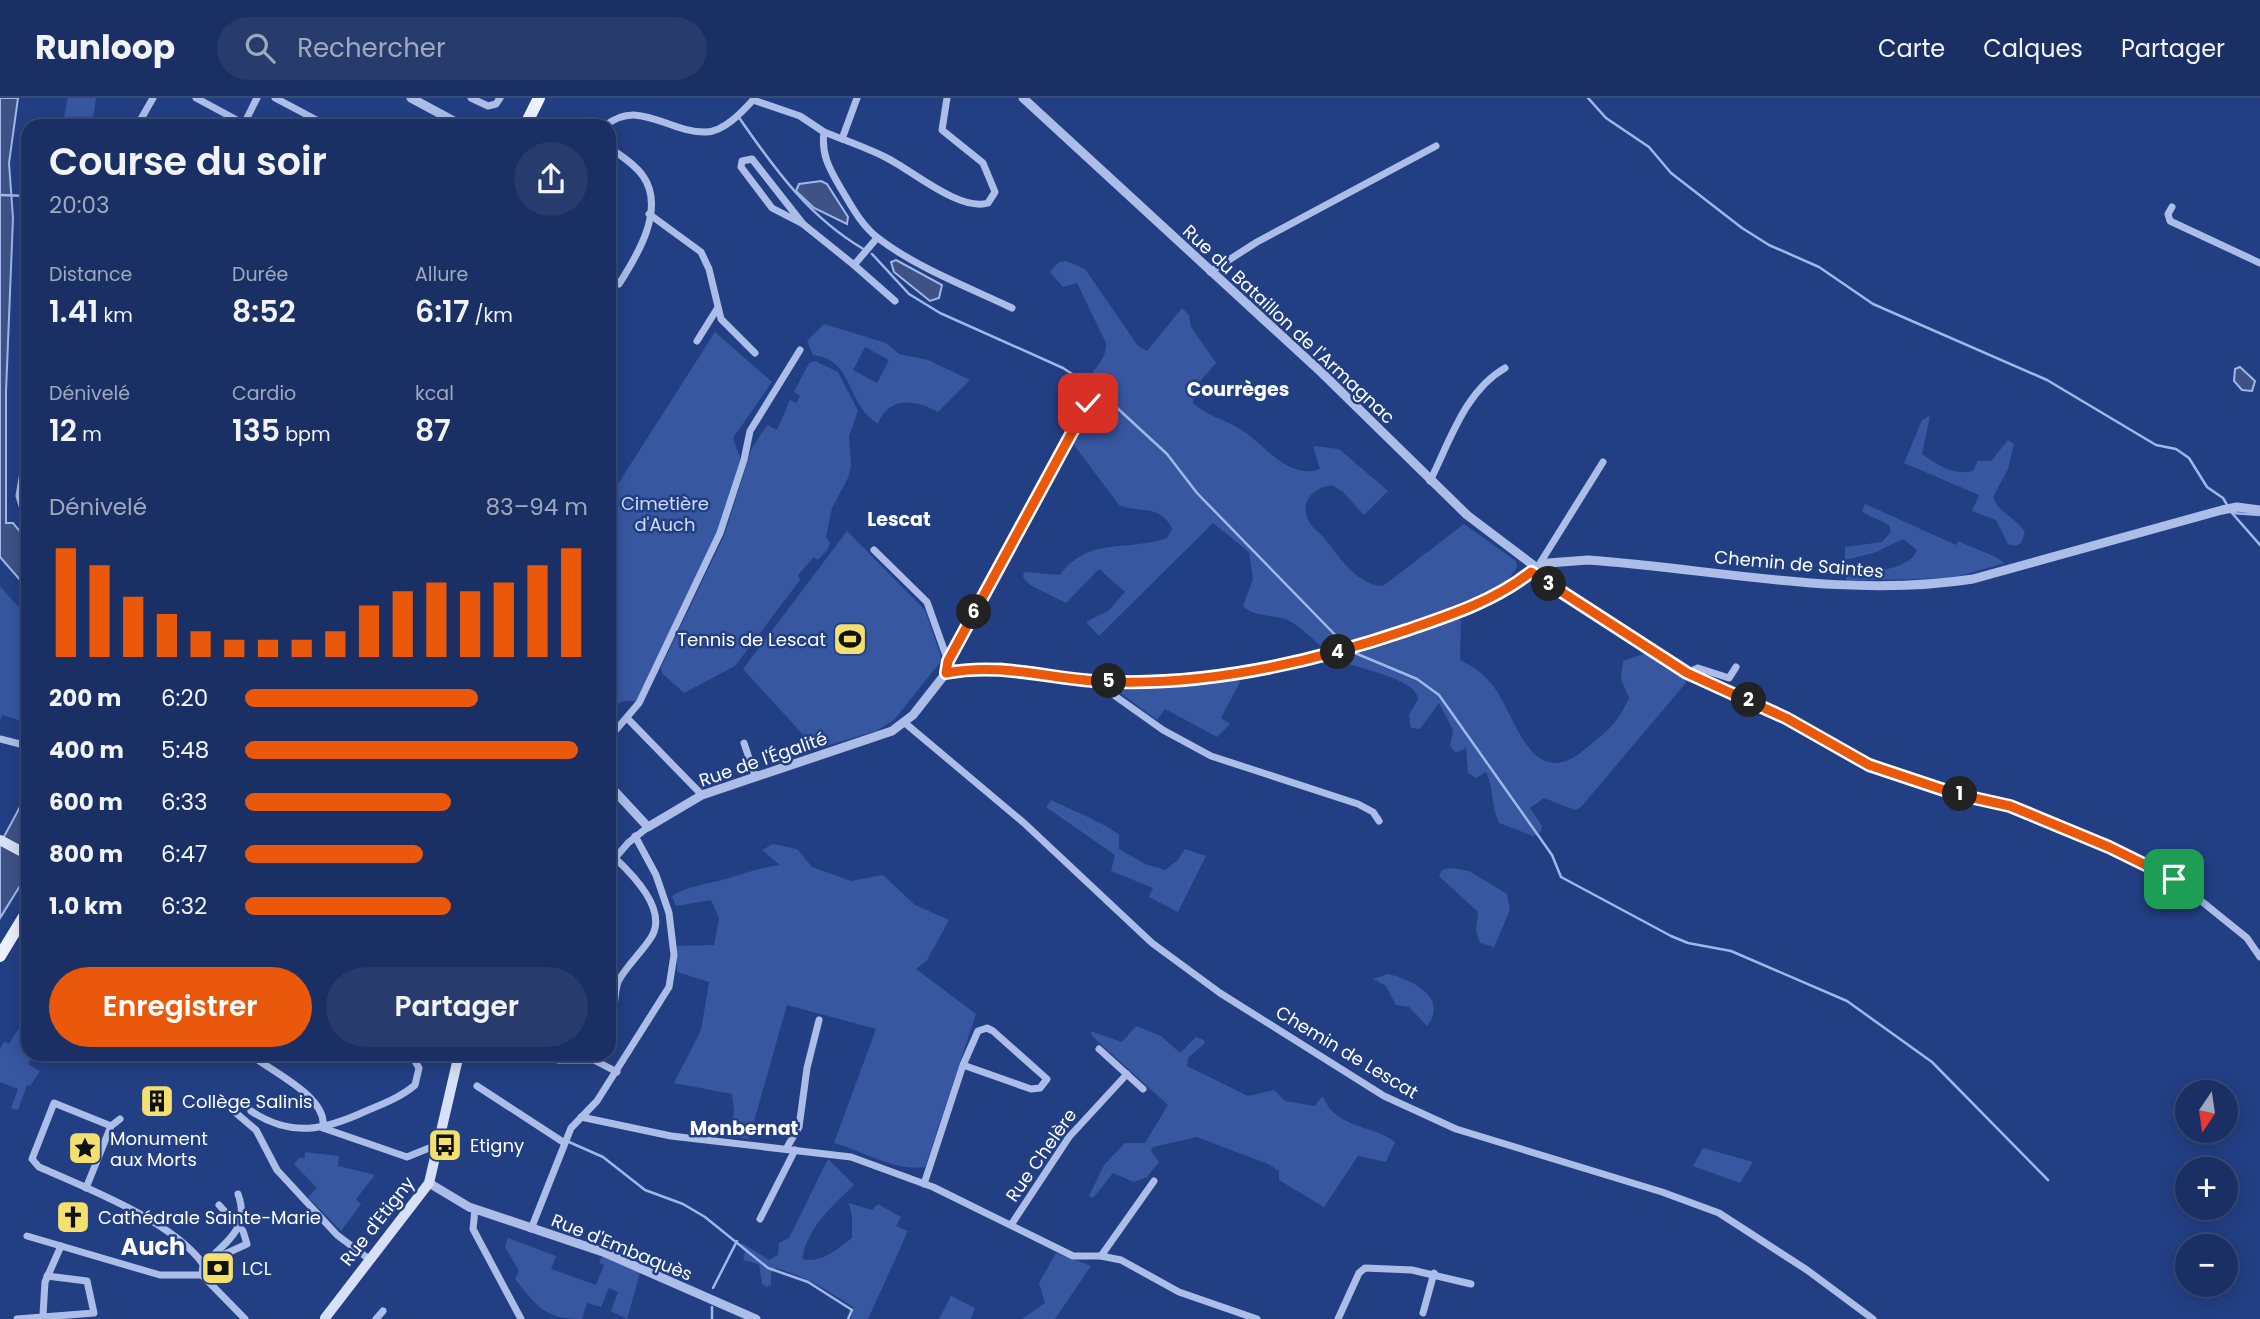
<!DOCTYPE html>
<html lang="fr">
<meta charset="utf-8">
<style>
:root{--surface:#1a2f63;--page:#273b6c;--text:#f1f3f6;--muted:#9fa9be;--line:#384a78;--accent:#ea580c}
body{margin:0;font-family:Poppins,sans-serif;background:var(--page);color:var(--text);height:100vh;display:flex;flex-direction:column;font-size:26px;white-space:nowrap}
*{box-sizing:border-box;margin:0}
p{font-size:23px;color:var(--muted)}
.icon{flex:none;width:38px;height:38px;fill:none;stroke:currentColor;stroke-width:2;stroke-linecap:round;stroke-linejoin:round}
.map{position:relative;flex:1;overflow:hidden}
.details{position:absolute;left:21px;top:21px;width:595px;height:942px;display:flex;flex-direction:column;background:var(--surface);border-radius:21px;box-shadow:0 4px 18px #0003,0 0 0 2px var(--line)}
.details>*{flex:none}
.needle{width:46px;rotate:193deg}
.controls{position:absolute;left:2175px;top:982px;display:grid;gap:14px}
.controls a{display:grid;place-items:center;width:63px;height:63px;border-radius:50%;background:var(--surface);box-shadow:0 4px 18px #0003,0 0 0 2px var(--line);font-size:35px}
.pin{position:absolute;display:grid;place-items:center;width:60px;height:60px;color:#fff;margin:-30px;border-radius:14px;box-shadow:0 4px 10px #0006}
.km{position:absolute;width:35px;height:35px;margin:-18px;border-radius:50%;background:#222;color:#fff;font-size:19px;line-height:35px;text-align:center}
.round{display:grid;place-items:center;flex:none;width:74px;height:74px;border-radius:37px;background:var(--page)}
.overview{display:flex;align-items:center;justify-content:space-between;height:119px;padding:0 28px}
h1{font-size:38px;font-weight:600;line-height:52px}
.figures{display:grid;grid-template-columns:repeat(3,1fr);gap:10px;height:119px;padding:7px 28px}
.figures div{display:grid;align-content:center}
.figures b{font-size:30px;font-weight:600}
.figures small{font-size:19px;font-weight:400}
.figures p{font-size:19px}
.chart{height:196px;padding:14px 28px}
.chart p{display:flex;justify-content:space-between}
.chart svg{width:100%;height:126px;margin-top:7px;stroke:var(--accent);stroke-width:6}
.cta{display:flex;gap:14px;margin-top:auto;padding:14px 28px}
.cta a{flex:1;height:80px;border-radius:42px;background:var(--accent);color:#fff;font-size:28px;font-weight:600;line-height:80px;text-align:center}
.cta a+a{background:var(--page);color:var(--text)}
ul{padding:0 28px;list-style:none;font-size:23px}
li{display:grid;grid-template-columns:112px 84px 1fr;align-items:center;height:52px}
li i{height:18px;border-radius:9px;background:var(--accent)}
header{display:flex;align-items:center;gap:42px;box-sizing:border-box;height:98px;padding:0 35px;background:var(--surface);border-bottom:2px solid var(--line)}
header strong{font-size:33px}
nav{display:flex;gap:38px;margin-inline-start:auto;font-size:24px}
.search{width:490px;height:63px;background:var(--page);display:flex;align-items:center;gap:18px;box-sizing:border-box;padding:0 24px;border-radius:38px;color:var(--muted);font-size:26px}
.map>svg:first-child{display:block}
.green{fill:#3757a1;fill-rule:evenodd}
.water{fill:#3e5286;stroke:#a0b7e9;stroke-width:2}
.lines{fill:none;stroke-linecap:round;stroke-linejoin:round}
.stream{stroke:#a0b7e9;stroke-width:2.5}
.minor{stroke:#acbee8;stroke-width:7}
.tertiary{stroke:#acbee8;stroke-width:9}
.secondary{stroke:#d6e0f7;stroke-width:10}
.primary{stroke:#eef2fe;stroke-width:12}
.route-casing{stroke:#fff;stroke-width:14}
.route{stroke:#ea580c;stroke-width:9}
.labels{text-anchor:middle;dominant-baseline:central;stroke-width:5;stroke-linejoin:round;paint-order:stroke}
.street-label{font-size:18px;fill:#fff;stroke:#233f84}
.park-label{font-size:18px;fill:#d0dcf6;stroke:#233f84}
.poi-label{font-size:18px;fill:#fff;stroke:#233f84;text-anchor:start}
.neighbourhood-label{font-size:19px;font-weight:bold;fill:#fff;stroke:#233f84}
.district-label{font-size:24px;font-weight:bold;fill:#fff;stroke:#233f84}
</style>
<header>
<strong>Runloop</strong>
<div class="search"><svg class="icon" aria-label="search" viewBox="0 0 24 24"><circle cx="10" cy="10" r="6"/><path d="M15 15l6 6"/></svg>Rechercher</div>
<nav><a>Carte</a><a>Calques</a><a>Partager</a></nav>
</header>
<div class="map">
<svg width="2260" height="1221" viewBox="0 0 2260 1221">
<rect width="100%" height="100%" fill="#233f84"/>
<g class="green">
<polygon points="68,0 96,0 92,28 62,28"/>
<path d="M1066,163L1085,171L1138,248L1147,253L1182,210L1189,217L1191,229L1216,265L1195,289L1193,305C1207,318 1224,321 1240,331C1263,345 1289,383 1320,371L1313,348L1339,351L1388,393L1364,417L1343,394L1332,387C1312,390 1298,405 1310,425C1313,431 1321,435 1325,441C1339,459 1357,487 1383,488L1464,426L1516,463L1517,469C1506,491 1474,498 1453,508L1461,523L1460,562C1474,569 1484,576 1494,589C1517,621 1532,695 1584,652C1607,633 1616,628 1629,600L1621,581L1623,563L1646,555L1690,580L1581,709L1575,712L1544,700L1530,710L1542,728L1541,734L1533,738L1499,725C1491,709 1494,689 1486,674L1476,680L1468,675L1466,650L1456,655L1450,648L1453,632L1439,605L1420,631L1411,630L1409,617L1418,601C1417,582 1365,572 1349,566C1325,557 1313,538 1293,525C1278,515 1256,521 1243,508L1253,481L1249,454L1213,425L1099,538L1086,524L1108,513L1125,494L1099,471L1066,505L1030,487L1023,479L1024,474L1060,477C1089,438 1126,454 1167,440L1172,431C1161,405 1138,416 1119,407L1074,347L1072,341L1093,304C1092,298 1088,293 1088,288C1088,272 1107,266 1106,245L1077,185L1063,189L1050,174L1059,164Z"/>
<path d="M824,226L886,245L899,256L928,262L970,282L938,314C917,302 889,297 878,326C872,321 865,316 861,309C846,287 846,261 813,257L807,243ZM865,249L889,262L877,285L853,272Z"/>
<path d="M715,234L772,284L733,340L741,362L718,434L636,604C619,599 607,610 612,627L609,628V400Z"/>
<polygon points="815,263 838,274 858,313 849,338 851,368 848,380 832,410 826,439 830,444 828,451 818,462 814,459 798,477 800,482 735,568 684,595 662,575 661,569 724,438 752,350 767,327 777,332 790,302 796,305 800,298 794,294 809,265"/>
<path d="M1930,318L1922,356C1937,367 1954,378 1973,373L1978,363H1991L2008,342L2014,346L2008,371L1993,399C1998,416 2017,419 2025,435L2021,445L2016,448L2008,446L1996,422L1972,413L1979,397L1904,365L1922,322Z"/>
<path d="M1865,406L1956,447L1958,443C1974,451 1989,454 2005,465L1952,480L1846,483V476C1866,473 1909,474 1917,452L1903,441L1874,455L1845,462V449L1882,444L1891,434L1889,427L1862,414Z"/>
<polygon points="847,433 925,512 942,562 894,622 876,633 816,651 743,571"/>
<polygon points="0,488 28,520 28,625 2,617 0,622"/>
<polygon points="1242,580 1221,620 1230,626 1217,639 1165,611 1157,622 1111,588 1196,586"/>
<path d="M1051,702C1067,710 1109,727 1119,737V751L1145,766L1165,772L1178,762L1185,751L1206,758L1178,814L1149,799L1153,790L1111,773L1115,757L1046,709Z"/>
<path d="M773,746L797,751L812,769L851,783L883,777L915,807L949,822L927,862L916,871L976,916L925,1069C896,1074 863,1053 834,1045L876,931L787,907L749,1041L731,1039L734,1013L732,996L674,985L701,932L709,884L677,874V848L714,847L719,820L711,802L676,808L672,798C689,788 707,786 726,781C745,775 760,770 780,767L762,752Z"/>
<polygon points="1451,770 1469,773 1507,796 1510,812 1494,849 1480,845 1476,833 1478,814 1439,778 1442,772"/>
<path d="M1388,876C1413,882 1449,900 1427,928L1409,909L1396,907L1386,888L1373,881Z"/>
<path d="M1136,928L1161,938L1180,955L1196,939L1204,942L1205,945L1188,960L1187,968L1248,998L1274,992L1285,1003L1315,1008L1322,998C1326,1003 1328,1010 1332,1013C1349,1030 1378,1030 1395,1044L1386,1064L1358,1058L1324,1109L1279,1082V1073L1268,1066L1197,1039L1153,1049L1151,1053L1159,1064L1147,1079L1134,1084L1113,1075L1093,1100L1089,1098L1104,1067L1125,1045H1145L1168,1007L1093,939L1090,933L1122,944Z"/>
<polygon points="19,930 28,936 28,956 34,956 28,966 40,973 30,988 27,987 18,1012 11,1010 18,991 0,984 0,951 4,944 9,946"/>
<polygon points="1703,1050 1753,1064 1740,1085 1693,1068"/>
<polygon points="305,1054 339,1058 338,1068 375,1077 356,1101 361,1106 341,1133 308,1099 317,1090 294,1066 299,1060 305,1060"/>
<path d="M828,1061L854,1087C831,1109 808,1129 802,1161C822,1166 837,1151 852,1140V1119L849,1105L872,1112L878,1106L901,1119L896,1128L908,1133L868,1221H851L853,1209C828,1193 806,1178 776,1170L771,1175V1187L767,1189L762,1186L759,1166L743,1162L745,1154L740,1149L742,1145L769,1162L778,1157L779,1145L789,1140Z"/>
<path d="M508,1140L556,1158L551,1171L596,1187L604,1167L599,1165L602,1158L640,1175L627,1221L611,1213L618,1194L609,1190L601,1209L587,1205L582,1221C544,1221 538,1209 515,1181L519,1173L505,1149Z"/>
<polygon points="1056,1155 1091,1168 1055,1221 1022,1221 1045,1205 1039,1185"/>
<polygon points="951,1198 975,1210 971,1221 939,1221"/>
</g>
<g class="water">
<polygon points="0,0 18,0 9,65 13,120 6,294 6,425 13,425 28,443 28,491 0,459"/>
<polygon points="821,83 827,86 848,119 847,126 814,110 796,93 799,86"/>
<polygon points="896,162 942,187 939,200 930,203 894,174 891,164"/>
<polygon points="2240,269 2255,283 2252,293 2242,292 2234,283 2235,271"/>
<polygon points="28,694 28,775 0,820 0,746"/>
</g>
<g class="lines">
<g class="stream">
<polyline points="1588,0 1606,20 1649,49 1671,75 1742,130 1769,147 1819,169 1873,206 2047,282 2156,347 2176,351 2189,360 2207,389 2223,400 2232,415 2260,447"/>
<path d="M740,21C776,73 810,120 865,152"/>
<polyline points="0,97 28,98"/>
<polyline points="872,156 909,196 940,215 1063,270 1097,292"/>
<polyline points="1102,296 1167,356 1197,395 1344,546"/>
<polyline points="2232,415 2260,417"/>
<polyline points="1355,555 1417,581 1439,597 1552,757 1561,779 1671,838 1688,845 1731,853 1847,903 1932,964 2048,1082"/>
<polyline points="569,1044 603,1059 645,1092 683,1106 705,1119 768,1170 808,1184 852,1212 848,1221"/>
<polyline points="713,1190 737,1143"/>
<polyline points="712,1221 712,1209"/>
</g>
<g class="minor">
<polyline points="196,0 248,28"/>
<polyline points="275,0 328,28"/>
<polyline points="471,0 488,8 496,6 500,0"/>
<path d="M753,2L800,18L824,34C821,56 829,70 840,89C851,107 861,127 878,140C917,170 968,189 1012,210"/>
<polyline points="244,26 257,0"/>
<polyline points="137,28 153,0"/>
<path d="M605,28C639,0 668,35 706,34C724,34 743,13 754,1"/>
<path d="M824,34C844,42 865,49 885,59C909,70 959,114 988,105L995,94L983,65L942,32L947,0"/>
<polyline points="842,41 857,0"/>
<path d="M609,49C621,58 635,66 643,78C666,111 637,158 619,186"/>
<polyline points="2172,109 2168,116 2170,123 2260,165"/>
<polyline points="649,116 701,154 709,171 721,221 755,255"/>
<polyline points="803,126 772,110 741,69 742,63 752,61 803,126 854,167"/>
<polyline points="877,140 854,167 895,203"/>
<polyline points="1210,174 1257,144 1436,48"/>
<polyline points="697,243 717,211"/>
<polyline points="28,344 19,398 28,427"/>
<path d="M1430,383C1450,343 1465,293 1505,270"/>
<polyline points="874,452 927,504 948,563"/>
<polyline points="1537,470 1603,364"/>
<polyline points="1531,474 1687,575 1786,620 1869,667 1956,696 2010,708 2109,749 2174,781 2247,840 2260,859"/>
<polyline points="948,563 1088,305"/>
<polyline points="1687,575 1698,570 1729,580 1736,569"/>
<polyline points="1094,583 1163,632 1211,658 1358,706 1373,714 1379,723"/>
<polyline points="628,621 702,697"/>
<polyline points="905,625 1024,725 1152,845 1220,895 1384,998 1456,1031 1662,1094 1719,1115 1807,1172 1873,1221"/>
<polyline points="609,640 639,605 720,435 744,362 750,333 800,252"/>
<polyline points="0,641 28,648"/>
<polyline points="744,645 755,678"/>
<polyline points="609,767 628,745 648,729"/>
<path d="M609,917C618,906 613,894 619,882C628,866 643,853 652,838C667,811 633,777 615,760"/>
<polyline points="1099,951 1143,991"/>
<path d="M250,956C271,974 328,998 323,1030"/>
<polyline points="548,956 558,962 594,962 617,974"/>
<polyline points="477,988 563,1044"/>
<polyline points="229,1009 256,1032 277,1072 337,1137 369,1161"/>
<path d="M251,1013C291,1040 325,1032 366,1013C383,1006 401,999 415,987L419,970L411,956"/>
<polyline points="581,1019 671,1038 851,1059 933,1089 1073,1158 1101,1158 1121,1162 1179,1194 1257,1221"/>
<path d="M111,1028L54,1005L32,1061L39,1069C87,1090 172,1123 203,1166L202,1177"/>
<polyline points="323,1030 407,1059 439,1046"/>
<polyline points="786,1051 799,1029 807,970 819,922"/>
<polyline points="924,1086 963,967 978,933 987,930 993,933 1047,981 1040,990 1031,991 963,967"/>
<polyline points="86,1090 111,1028 120,1021"/>
<polyline points="475,1111 473,1131 521,1221"/>
<polyline points="760,1121 795,1052"/>
<polyline points="1011,1127 1069,1039 1127,976"/>
<polyline points="531,1131 571,1030 597,1003 669,889 674,857 669,815 656,777 635,738"/>
<polyline points="27,1138 160,1177 202,1177"/>
<polyline points="1101,1158 1154,1083"/>
<path d="M211,1159C232,1140 249,1126 238,1096"/>
<polyline points="203,1166 247,1146 243,1133 219,1107"/>
<polyline points="202,1177 245,1221"/>
<polyline points="1423,1215 1434,1175"/>
<polyline points="43,1217 45,1184 61,1148"/>
<polyline points="17,1221 94,1215 87,1183 47,1178"/>
<polyline points="376,1221 383,1213"/>
<polyline points="1338,1221 1359,1175 1365,1170 1412,1172 1471,1186"/>
</g>
<g class="tertiary">
<polyline points="411,0 463,28"/>
<polyline points="1023,0 1322,275 1467,417 1537,470"/>
<path d="M609,687L648,729L702,697L892,633L913,617L946,575L1001,569L1094,583L1194,581L1242,575L1357,549L1490,501L1548,465L1588,462C1716,471 1845,501 1973,481L2222,412L2237,409L2260,412"/>
<polyline points="429,1085 469,1109 603,1154 756,1221"/>
</g>
<g class="secondary">
<polyline points="0,742 28,757"/>
<polyline points="325,1220 429,1085 459,956"/>
</g>
<g class="primary">
<polyline points="525,28 539,0"/>
<polyline points="0,858 28,812"/>
</g>
</g>
<g class="lines">
<g class="route-casing">
<path id="route" d="M1088,305L948,563L946,575C998,565 1043,579 1094,583C1200,590 1307,566 1407,532C1451,517 1494,503 1531,474L1687,575L1786,620L1869,667L1956,696L2010,708L2109,749L2174,781"/>
</g>
<use href="#route" class="route"/>
</g>
<defs>
<g id="stadium-square" transform="scale(1.75)"><rect x="-9" y="-9" width="18" height="18" rx="4" fill="#f3e06f" stroke="#233f84"/><path d="M0-5a6.5 5 0 1 0 0 10a6.5 5 0 1 0 0-10ZM-3.5-1.8h7v3.6h-7Z" fill="#111"/></g>
<g id="building-square" transform="scale(1.75)"><rect x="-9" y="-9" width="18" height="18" rx="4" fill="#f3e06f" stroke="#233f84"/><path d="M-4-6H4V6H1V3H-1V6H-4ZM-2.5-4.3h1.7v1.8h-1.7ZM.8-4.3h1.7v1.8H.8ZM-2.5-1h1.7V.8h-1.7ZM.8-1h1.7V.8H.8Z" fill="#111"/></g>
<g id="bus-square" transform="scale(1.75)"><rect x="-9" y="-9" width="18" height="18" rx="4" fill="#f3e06f" stroke="#233f84"/><path d="M-5-6H5V4H4V6H2V4H-2V6H-4V4H-5ZM-3.5-4V0h7V-4ZM-3.5 1.2v1.5H-2V1.2ZM2 1.2v1.5H3.5V1.2Z" fill="#111"/></g>
<g id="sight-square" transform="scale(1.75)"><rect x="-9" y="-9" width="18" height="18" rx="4" fill="#f3e06f" stroke="#233f84"/><path d="M0-6L1.8-2.2L6-1.7L2.9 1.2L3.7 5.4L0 3.3L-3.7 5.4L-2.9 1.2L-6-1.7L-1.8-2.2Z" fill="#111"/></g>
<g id="church-square" transform="scale(1.75)"><rect x="-9" y="-9" width="18" height="18" rx="4" fill="#f3e06f" stroke="#233f84"/><path d="M-1.2-6h2.4v3.5h3.3v2.4h-3.3V6h-2.4V-.1h-3.3v-2.4h3.3Z" fill="#111"/></g>
<g id="bank-square" transform="scale(1.75)"><rect x="-9" y="-9" width="18" height="18" rx="4" fill="#f3e06f" stroke="#233f84"/><path d="M-6-4H6V4H-6ZM0-2.3a2.3 2.3 0 1 0 0 4.6a2.3 2.3 0 1 0 0-4.6Z" fill="#111"/></g>
</defs>
<g fill-rule="evenodd">
<use href="#stadium-square" x="850" y="541"/>
<use href="#building-square" x="157" y="1003"/>
<use href="#bus-square" x="445" y="1047"/>
<use href="#sight-square" x="85" y="1050"/>
<use href="#church-square" x="73" y="1119"/>
<use href="#bank-square" x="218" y="1170"/>
</g>
<g class="labels">
<g class="street-label">
<text transform="translate(1289 226) rotate(43)">Rue du Bataillon de l'Armagnac</text>
<text transform="translate(1799 466) rotate(5)">Chemin de Saintes</text>
<text transform="translate(763 661) rotate(-19)">Rue de l'Égalité</text>
<text transform="translate(1347 954) rotate(31)">Chemin de Lescat</text>
<text transform="translate(1041 1057) rotate(-55)">Rue Chelère</text>
<text transform="translate(377 1123) rotate(-52)">Rue d'Etigny</text>
<text transform="translate(622 1149) rotate(22)">Rue d'Embaquès</text>
</g>
<g class="park-label">
<text x="665" y="405">Cimetière<tspan x="665" dy="21">d'Auch</tspan></text>
</g>
<g class="poi-label">
<text x="826" y="541" text-anchor="end">Tennis de Lescat</text>
<text x="182" y="1003">Collège Salinis</text>
<text x="110" y="1040">Monument<tspan x="110" dy="21">aux Morts</tspan></text>
<text x="470" y="1047">Etigny</text>
<text x="98" y="1119">Cathédrale Sainte-Marie</text>
<text x="242" y="1170">LCL</text>
</g>
<g class="neighbourhood-label">
<text x="1238" y="291">Courrèges</text>
<text x="899" y="421">Lescat</text>
<text x="744" y="1030">Monbernat</text>
</g>
<g class="district-label">
<text x="153" y="1148">Auch</text>
</g>
</g>
</svg>
<div class="controls">
<a><svg class="needle" viewBox="-14 -14 28 28"><path d="M0-13l5 13h-10z" fill="#e53935"/><path d="M0 13l5-13h-10z" fill="#9fa9be"/></svg></a>
<a>+</a>
<a>−</a>
</div>
<div class="pin" style="left:2174px;top:781px;background:#1e9e55"><svg class="icon" aria-label="arrive" viewBox="0 0 24 24"><path d="M6 21V4h12l-3 4 3 4H6"/></svg></div>
<div class="pin" style="left:1088px;top:305px;background:#d93025"><svg class="icon" aria-label="check" viewBox="0 0 24 24"><path d="M5 12l5 5 9-10"/></svg></div>
<b class="km" style="left:1960px;top:696px">1</b>
<b class="km" style="left:1749px;top:602px">2</b>
<b class="km" style="left:1549px;top:486px">3</b>
<b class="km" style="left:1338px;top:554px">4</b>
<b class="km" style="left:1109px;top:583px">5</b>
<b class="km" style="left:974px;top:514px">6</b>
<section class="details">
<div class="overview"><div><h1>Course du soir</h1><p>20:03</p></div><a class="round"><svg class="icon" aria-label="share" viewBox="0 0 24 24"><path d="M12 15V3M7 8l5-5 5 5M5 13v7h14v-7"/></svg></a></div>
<div class="figures">
<div><p>Distance</p><b>1.41<small> km</small></b></div>
<div><p>Durée</p><b>8:52</b></div>
<div><p>Allure</p><b>6:17<small> /km</small></b></div>
</div>
<div class="figures">
<div><p>Dénivelé</p><b>12<small> m</small></b></div>
<div><p>Cardio</p><b>135<small> bpm</small></b></div>
<div><p>kcal</p><b>87</b></div>
</div>
<div class="chart"><p><span>Dénivelé</span>83–94 m</p>
<svg viewBox="0 0 160 44" preserveAspectRatio="none"><path d="M5 44V6M15 44V12M25 44V23M35 44V29M45 44V35M55 44V38M65 44V38M75 44V38M85 44V35M95 44V26M105 44V21M115 44V18M125 44V21M135 44V18M145 44V12M155 44V6"/></svg>
</div>
<ul>
<li><b>200 m</b>6:20<i style="width:68%"></i></li>
<li><b>400 m</b>5:48<i style="width:97%"></i></li>
<li><b>600 m</b>6:33<i style="width:60%"></i></li>
<li><b>800 m</b>6:47<i style="width:52%"></i></li>
<li><b>1.0 km</b>6:32<i style="width:60%"></i></li>
</ul>
<div class="cta"><a>Enregistrer</a><a>Partager</a></div>
</section>
</div>
